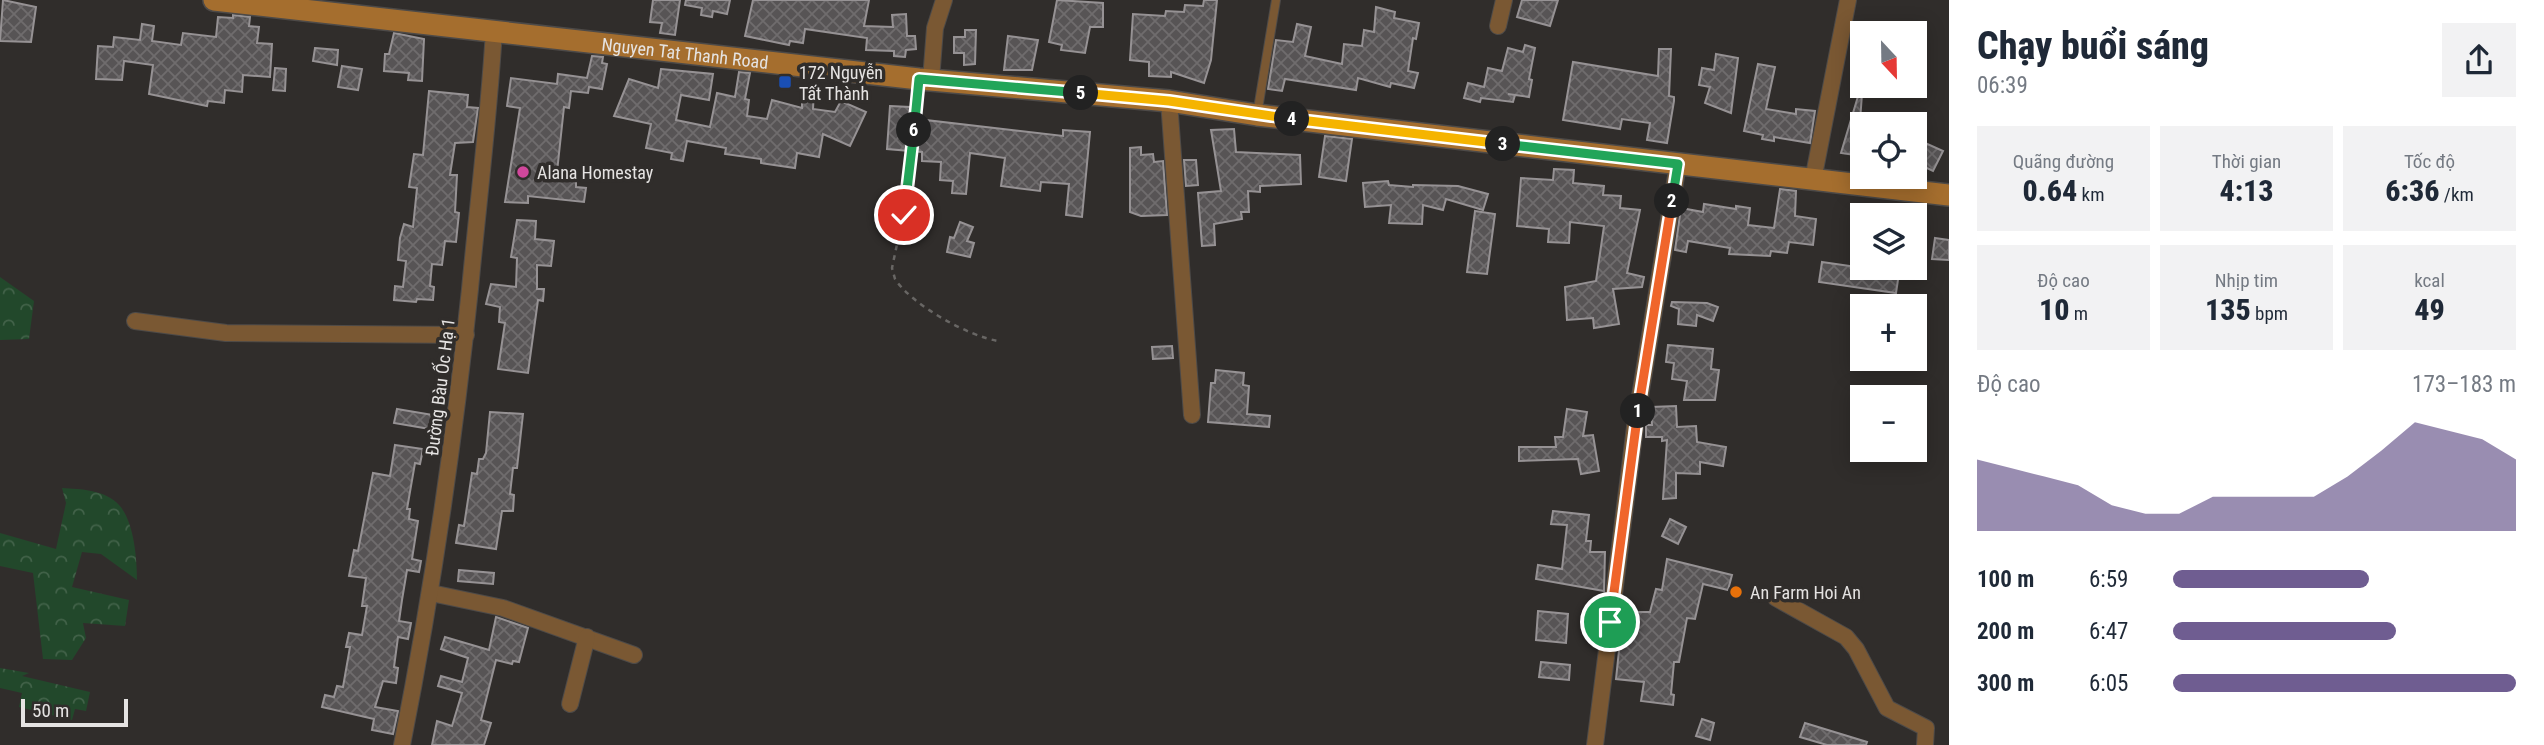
<!DOCTYPE html>
<html lang="vi">
<meta charset="utf-8">
<style>
:root{--surface:#fff;--page:#f2f2f3;--text:#1f2937;--muted:#747a83;--accent:#6f5d91}
body{margin:0;font-family:"Roboto Condensed",sans-serif;background:var(--page);color:var(--text);height:100vh;display:flex;flex-direction:column;font-size:26px;white-space:nowrap}
*{box-sizing:border-box;margin:0}
p{font-size:23px;color:var(--muted)}
.icon{flex:none;width:38px;height:38px;fill:none;stroke:currentColor;stroke-width:2;stroke-linecap:round;stroke-linejoin:round}
.map{position:relative;flex:1;overflow:hidden}
.side{display:flex;flex-direction:column;background:var(--surface);width:595px}
.side>*{flex:none}
.needle{width:46px;rotate:158deg}
.buttons{position:absolute;left:1850px;top:21px;display:grid;gap:14px}
.buttons a{display:grid;place-items:center;width:77px;height:77px;border-radius:0px;background:var(--surface);box-shadow:0 4px 18px #0003;font-size:35px}
.scale{position:absolute;left:21px;bottom:18px;width:107px;box-sizing:border-box;padding-left:7px;border:4px solid #e5e3e2;border-top:0;font-size:19px;line-height:24px;white-space:nowrap;color:#e5e3e2;-webkit-text-stroke:5px #302d2b;paint-order:stroke}
.pin{position:absolute;display:grid;place-items:center;width:60px;height:60px;color:#fff;margin:-30px;border:4px solid #fff;border-radius:50%;box-shadow:0 2px 7px #0007}
.km{position:absolute;width:35px;height:35px;margin:-18px;border-radius:50%;background:#222;color:#fff;font-size:19px;line-height:35px;text-align:center}
.round{display:grid;place-items:center;flex:none;width:74px;height:74px;border-radius:0px;background:var(--page)}
.headline{display:flex;align-items:center;justify-content:space-between;height:119px;padding:0 28px}
h1{font-size:38px;font-weight:800;line-height:52px}
.metrics{display:grid;grid-template-columns:repeat(3,1fr);gap:10px;height:119px;padding:7px 28px}
.metrics div{display:grid;align-content:center;border-radius:0px;background:var(--page);text-align:center}
.metrics b{font-size:30px;font-weight:800}
.metrics small{font-size:19px;font-weight:400}
.metrics p{font-size:19px}
.chart{height:196px;padding:14px 28px}
.chart p{display:flex;justify-content:space-between}
.chart svg{width:100%;height:126px;margin-top:7px;fill:var(--accent);opacity:.7}
ul{padding:0 28px;list-style:none;font-size:23px}
li{display:grid;grid-template-columns:112px 84px 1fr;align-items:center;height:52px}
li i{height:18px;border-radius:9px;background:var(--accent)}
main{display:flex;flex:1;min-height:0}
.map>svg:first-child{display:block}
.forest{fill:url(#forest-crowns)}
.building{fill:url(#building-cross-hatch);stroke:#969294;stroke-width:2}
.lines{fill:none;stroke-linecap:round;stroke-linejoin:round}
.lane-casing{stroke:#4d4a48;stroke-width:10}
.street-casing{stroke:#4d4a48;stroke-width:18}
.secondary-casing{stroke:#4d4a48;stroke-width:24}
.path{stroke:#686664;stroke-width:2.5;stroke-dasharray:5 5;stroke-linecap:butt}
.lane{stroke:#7a5833;stroke-width:8}
.street{stroke:#7a5833;stroke-width:16}
.secondary{stroke:#a56e2e;stroke-width:21}
.split-1-casing{stroke:#fff;stroke-width:14}
.split-2-casing{stroke:#fff;stroke-width:14}
.split-3-casing{stroke:#fff;stroke-width:14}
.split-4-casing{stroke:#fff;stroke-width:14}
.split-5-casing{stroke:#fff;stroke-width:14}
.split-6-casing{stroke:#fff;stroke-width:14}
.split-7-casing{stroke:#fff;stroke-width:14}
.split-1{stroke:#f0652b;stroke-width:9}
.split-2{stroke:#f0652b;stroke-width:9}
.split-3{stroke:#22a559;stroke-width:9}
.split-4{stroke:#f5b400;stroke-width:9}
.split-5{stroke:#f5b400;stroke-width:9}
.split-6{stroke:#22a559;stroke-width:9}
.split-7{stroke:#22a559;stroke-width:9}
.transit-dot{fill:#1a4fb4;stroke:#302d2b;stroke-width:2.5}
.hotel-dot{fill:#d1479c;stroke:#302d2b;stroke-width:2.5}
.food-dot{fill:#e8710a;stroke:#302d2b;stroke-width:2.5}
.labels{text-anchor:middle;dominant-baseline:central;stroke-width:7;stroke-linejoin:round;paint-order:stroke}
.street-label{font-size:18px;fill:#e5e3e2;stroke:#302d2b}
.poi-label{font-size:18px;fill:#e5e3e2;stroke:#302d2b;text-anchor:start}
</style>
<main>
<div class="map">
<svg width="1949" height="745" viewBox="0 0 1949 745">
<defs>
<pattern id="forest-crowns" width="20" height="18" patternUnits="userSpaceOnUse" patternTransform="scale(1.75)"><rect width="20" height="18" fill="#22482b"/><path d="M2 6a3 3 0 1 1 6 0M12 15a3 3 0 1 1 6 0" fill="none" stroke="#426249"/></pattern>
<pattern id="building-cross-hatch" width="8" height="8" patternUnits="userSpaceOnUse" patternTransform="scale(1.75)"><rect width="8" height="8" fill="#575455"/><path d="M0 0l8 8M0 8l8-8" fill="none" stroke="#6f6c6d"/></pattern>
</defs>
<rect width="100%" height="100%" fill="#302d2b"/>
<g class="forest">
<polygon points="0,277 34,301 29,339 0,340"/>
<path d="M62,488C80,489 106,490 119,505C134,521 137,559 137,580L101,554L82,552L72,587L129,600L125,626L83,623L86,638L72,660L43,659L33,573L0,566V533L56,549L66,503Z"/>
<polygon points="0,668 29,673 22,676 90,692 86,711 75,709 72,720 19,707 22,693 0,688"/>
</g>
<g class="building">
<polygon points="3,0 36,7 31,42 0,41"/>
<polygon points="653,0 680,0 675,35 660,33 662,23 650,22"/>
<polygon points="686,0 730,0 727,14 713,11 712,17 701,15 702,8 685,5"/>
<polygon points="753,0 869,0 864,26 893,27 892,15 906,14 907,36 915,36 916,49 906,50 905,57 894,56 894,51 866,50 867,38 805,29 803,43 790,41 789,45 745,36"/>
<polygon points="1057,0 1103,3 1103,27 1090,27 1085,53 1061,50 1062,45 1049,42"/>
<polygon points="1204,0 1217,0 1211,60 1204,83 1171,72 1171,77 1149,76 1149,62 1130,60 1133,14 1165,16 1166,11 1184,12 1185,5 1203,6"/>
<polygon points="1522,0 1558,0 1550,26 1517,17"/>
<polygon points="1376,7 1395,12 1394,18 1419,23 1416,39 1413,38 1408,71 1418,73 1414,88 1391,83 1390,87 1358,78 1356,90 1285,79 1282,91 1268,89 1276,40 1293,42 1297,24 1311,27 1305,56 1342,64 1344,44 1362,46 1364,30 1374,32"/>
<polygon points="233,15 250,17 249,26 259,27 257,43 272,44 270,77 243,75 242,92 225,90 224,103 208,101 207,106 149,94 153,65 124,61 122,80 96,79 98,46 113,47 114,37 140,40 142,24 154,26 152,41 181,45 183,33 216,37 218,17 233,18"/>
<polygon points="965,30 976,30 975,64 964,65 964,53 954,53 954,37 965,37"/>
<polygon points="394,33 424,39 422,81 408,80 409,73 384,71 385,54 389,54"/>
<polygon points="1008,36 1038,40 1032,70 1004,70"/>
<polygon points="1525,45 1535,48 1529,79 1532,80 1529,97 1508,94 1515,95 1513,102 1481,98 1480,102 1464,98 1468,83 1484,87 1488,68 1502,71 1508,48 1523,52"/>
<polygon points="315,48 338,50 337,65 313,61"/>
<polygon points="1659,49 1671,49 1669,96 1674,97 1674,101 1667,143 1647,140 1650,123 1622,119 1620,129 1563,120 1573,62 1658,76"/>
<polygon points="1716,54 1738,58 1731,113 1705,103 1710,87 1699,85 1702,68 1714,70"/>
<polygon points="592,56 603,57 602,63 607,64 602,89 589,87 588,93 571,91 569,108 564,107 557,172 576,173 576,187 586,188 584,202 528,196 528,203 505,202 520,108 507,106 511,78 557,84 558,74 587,78"/>
<polygon points="1758,64 1775,67 1766,109 1796,114 1796,109 1815,111 1810,143 1774,137 1774,141 1762,139 1763,135 1744,131"/>
<polygon points="342,66 362,69 358,90 338,87"/>
<polygon points="275,68 286,69 285,91 273,90"/>
<polygon points="661,69 713,74 709,100 681,95 676,120 710,127 717,93 735,97 739,72 750,73 745,99 749,100 747,116 767,119 772,100 802,108 802,90 814,90 813,109 835,112 841,101 866,112 850,146 823,134 819,157 797,153 795,168 761,163 761,159 725,154 726,148 687,141 683,161 671,159 672,153 646,148 651,124 614,116 629,79 658,88"/>
<polygon points="429,91 468,95 467,107 478,108 473,142 455,143 450,175 457,175 455,212 459,213 456,242 445,241 442,265 432,264 430,286 434,287 433,300 417,299 416,302 394,300 395,286 403,287 406,261 398,260 400,238 404,224 413,227 417,188 409,187 414,154 423,155"/>
<polygon points="1859,93 1862,94 1859,135 1862,136 1862,156 1841,153"/>
<polygon points="890,106 910,107 909,118 1063,136 1063,130 1090,132 1082,217 1066,215 1069,184 1041,182 1040,191 1001,186 1005,158 970,153 966,194 952,193 953,181 940,180 941,162 922,161 922,152 887,149"/>
<polygon points="1234,129 1236,152 1300,155 1301,184 1260,186 1260,192 1248,191 1249,212 1241,212 1242,219 1214,224 1215,245 1202,246 1198,193 1221,191 1211,130"/>
<polygon points="1325,136 1352,139 1346,181 1319,177"/>
<polygon points="1914,138 1943,151 1933,171 1914,162"/>
<polygon points="1141,147 1141,155 1153,154 1154,162 1163,161 1167,215 1141,216 1130,212 1130,148"/>
<polygon points="1184,160 1196,160 1198,185 1186,186"/>
<polygon points="1554,169 1574,170 1573,183 1604,186 1603,195 1621,196 1620,208 1640,210 1627,273 1644,277 1642,287 1613,289 1619,324 1594,328 1593,318 1567,320 1565,287 1596,281 1604,226 1570,222 1569,243 1548,242 1549,229 1517,226 1521,178 1553,180"/>
<polygon points="1388,181 1389,185 1413,187 1413,185 1458,186 1488,194 1483,210 1446,199 1443,210 1423,205 1422,224 1389,223 1391,205 1365,207 1363,183"/>
<polygon points="1780,189 1796,191 1795,216 1816,219 1813,245 1789,242 1787,253 1771,251 1770,256 1729,254 1730,248 1688,241 1686,252 1675,250 1681,208 1703,212 1704,204 1736,209 1736,206 1750,208 1748,225 1774,228"/>
<polygon points="1475,211 1495,214 1487,274 1467,272"/>
<polygon points="517,220 536,221 535,239 554,241 551,266 537,265 537,289 544,289 543,301 538,300 528,373 498,369 505,323 499,322 500,307 486,304 491,284 516,287 517,258 511,257"/>
<polygon points="960,222 973,227 967,241 974,243 970,257 947,252 950,237 954,238"/>
<polygon points="1935,238 1949,240 1949,260 1932,259"/>
<polygon points="1822,262 1899,273 1896,293 1819,282"/>
<polygon points="1672,302 1707,303 1718,307 1713,321 1697,315 1696,326 1678,324 1679,309 1671,306"/>
<polygon points="1668,345 1713,349 1711,369 1719,370 1715,400 1684,400 1687,381 1672,379 1674,363 1666,362"/>
<polygon points="1172,346 1173,358 1153,359 1152,347"/>
<polygon points="1216,370 1244,373 1243,385 1249,386 1247,414 1270,416 1269,427 1208,422 1211,383 1215,383"/>
<polygon points="1676,406 1677,427 1696,426 1697,442 1726,447 1723,466 1700,462 1700,474 1676,473 1676,498 1663,499 1667,440 1662,441 1662,437 1646,437 1646,425 1652,425 1651,407"/>
<polygon points="397,409 445,417 442,431 394,423"/>
<polygon points="1567,409 1587,412 1583,436 1593,435 1599,471 1581,474 1578,459 1519,461 1519,447 1556,447 1555,437 1563,437"/>
<polygon points="490,412 523,414 517,468 513,468 510,494 514,495 513,511 502,511 496,549 456,543 459,525 464,526 472,473 477,474 479,459 483,459 486,453"/>
<polygon points="395,445 423,449 420,464 415,463 407,509 410,509 409,519 418,521 412,559 421,561 419,572 407,570 402,600 399,621 411,623 408,639 398,637 394,667 398,668 396,683 383,681 375,707 398,711 393,734 372,730 374,719 322,707 325,695 334,697 337,686 343,687 350,647 346,647 349,633 362,635 367,606 362,606 366,578 349,576 354,550 358,551 373,473 390,476"/>
<polygon points="1553,511 1589,515 1586,541 1591,541 1590,552 1605,552 1604,591 1536,579 1538,565 1562,569 1567,525 1551,524"/>
<polygon points="1670,519 1686,527 1678,544 1662,536"/>
<polygon points="1667,559 1732,575 1728,590 1703,584 1695,619 1687,618 1679,662 1674,662 1671,694 1674,695 1673,705 1641,701 1644,682 1616,679 1623,612 1650,612 1656,589 1662,590"/>
<polygon points="459,570 494,573 493,584 458,581"/>
<polygon points="1538,611 1568,614 1566,643 1536,640"/>
<polygon points="496,617 528,628 519,662 513,661 512,664 496,660 481,720 491,723 484,745 432,745 437,721 452,726 462,693 438,686 441,676 462,682 468,658 441,649 445,637 489,650"/>
<polygon points="1541,662 1570,665 1569,680 1539,677"/>
<polygon points="1702,719 1714,723 1710,740 1696,736"/>
<polygon points="1805,723 1867,742 1866,745 1827,745 1800,737"/>
</g>
<g class="lines">
<g class="lane-casing">
<polyline id="lane" points="1257,115 1276,0"/>
</g>
<g class="street-casing">
<g id="street">
<polyline points="1498,26 1504,0"/>
<polyline points="931,80 935,28 944,0"/>
<polyline points="1169,101 1192,415"/>
<polyline points="1813,180 1848,0"/>
<polyline points="135,321 226,333 466,335"/>
<polyline points="431,593 503,608 634,655"/>
<polyline points="1776,598 1846,637 1856,649 1887,708 1926,728 1925,745"/>
<polyline points="570,704 587,637"/>
<path d="M402,745C432,594 454,442 470,289C478,203 489,117 494,30"/>
<polyline points="1595,745 1635,427 1678,164"/>
</g>
</g>
<g class="secondary-casing">
<g id="secondary">
<path id="s1" d="M214,0L919,79L1169,101L1257,115L1949,195"/>
</g>
</g>
<path class="path" d="M917,97L907,197L892,268L895,279C912,305 968,336 998,341"/>
<use href="#lane" class="lane"/>
<use href="#street" class="street"/>
<use href="#secondary" class="secondary"/>
</g>
<g class="lines">
<g class="split-1-casing">
<polyline id="split-1" points="1610,622 1638,411"/>
</g>
<g class="split-2-casing">
<polyline id="split-2" points="1638,411 1672,201"/>
</g>
<g class="split-3-casing">
<polyline id="split-3" points="1503,144 1678,164 1672,201"/>
</g>
<g class="split-4-casing">
<polyline id="split-4" points="1292,119 1503,144"/>
</g>
<g class="split-5-casing">
<polyline id="split-5" points="1081,93 1169,101 1292,119"/>
</g>
<g class="split-6-casing">
<polyline id="split-6" points="914,130 919,79 1081,93"/>
</g>
<g class="split-7-casing">
<polyline id="split-7" points="904,215 914,130"/>
</g>
<use href="#split-1" class="split-1"/>
<use href="#split-2" class="split-2"/>
<use href="#split-3" class="split-3"/>
<use href="#split-4" class="split-4"/>
<use href="#split-5" class="split-5"/>
<use href="#split-6" class="split-6"/>
<use href="#split-7" class="split-7"/>
</g>
<rect class="transit-dot" x="778" y="75" width="14" height="14" rx="3.5"/>
<circle class="hotel-dot" cx="523" cy="172" r="7"/>
<circle class="food-dot" cx="1736" cy="592" r="7"/>
<g class="labels">
<g class="street-label">
<text stroke="none"><textPath href="#s1" startOffset="474">Nguyen Tat Thanh Road</textPath></text>
<text transform="translate(440 387) rotate(-83)">Đường Bàu Ốc Hạ 1</text>
</g>
<g class="poi-label">
<text x="799" y="72">172 Nguyễn<tspan x="799" dy="21">Tất Thành</tspan></text>
<text x="537" y="172">Alana Homestay</text>
<text x="1750" y="592">An Farm Hoi An</text>
</g>
</g>
</svg>
<div class="buttons">
<a><svg class="needle" viewBox="-14 -14 28 28"><path d="M0-13l5 13h-10z" fill="#e53935"/><path d="M0 13l5-13h-10z" fill="#747a83"/></svg></a>
<a><svg class="icon" aria-label="locate" viewBox="0 0 24 24"><circle cx="12" cy="12" r="6"/><path d="M12 2v4M12 18v4M2 12h4M18 12h4"/></svg></a>
<a><svg class="icon" aria-label="layers" viewBox="0 0 24 24"><path d="M12 4l9 5-9 5-9-5zM3 14l9 5 9-5"/></svg></a>
<a>+</a>
<a>−</a>
</div>
<div class="scale">50 m</div>
<div class="pin" style="left:1610px;top:622px;background:#1e9e55"><svg class="icon" aria-label="arrive" viewBox="0 0 24 24"><path d="M6 21V4h12l-3 4 3 4H6"/></svg></div>
<div class="pin" style="left:904px;top:215px;background:#d93025"><svg class="icon" aria-label="check" viewBox="0 0 24 24"><path d="M5 12l5 5 9-10"/></svg></div>
<b class="km" style="left:1638px;top:411px">1</b>
<b class="km" style="left:1672px;top:201px">2</b>
<b class="km" style="left:1503px;top:144px">3</b>
<b class="km" style="left:1292px;top:119px">4</b>
<b class="km" style="left:1081px;top:93px">5</b>
<b class="km" style="left:914px;top:130px">6</b>
</div>
<section class="side">
<div class="headline"><div><h1>Chạy buổi sáng</h1><p>06:39</p></div><a class="round"><svg class="icon" aria-label="share" viewBox="0 0 24 24"><path d="M12 15V3M7 8l5-5 5 5M5 13v7h14v-7"/></svg></a></div>
<div class="metrics">
<div><p>Quãng đường</p><b>0.64<small> km</small></b></div>
<div><p>Thời gian</p><b>4:13</b></div>
<div><p>Tốc độ</p><b>6:36<small> /km</small></b></div>
</div>
<div class="metrics">
<div><p>Độ cao</p><b>10<small> m</small></b></div>
<div><p>Nhịp tim</p><b>135<small> bpm</small></b></div>
<div><p>kcal</p><b>49</b></div>
</div>
<div class="chart"><p><span>Độ cao</span>173–183 m</p>
<svg viewBox="0 0 160 44" preserveAspectRatio="none"><path d="M0 44V19L10 22L20 25L30 28L40 35L50 38L60 38L70 32L80 32L90 32L100 32L110 25L120 16L130 6L140 9L150 12L160 19V44z"/></svg>
</div>
<ul>
<li><b>100 m</b>6:59<i style="width:57%"></i></li>
<li><b>200 m</b>6:47<i style="width:65%"></i></li>
<li><b>300 m</b>6:05<i style="width:100%"></i></li>
</ul>
</section>
</main>
